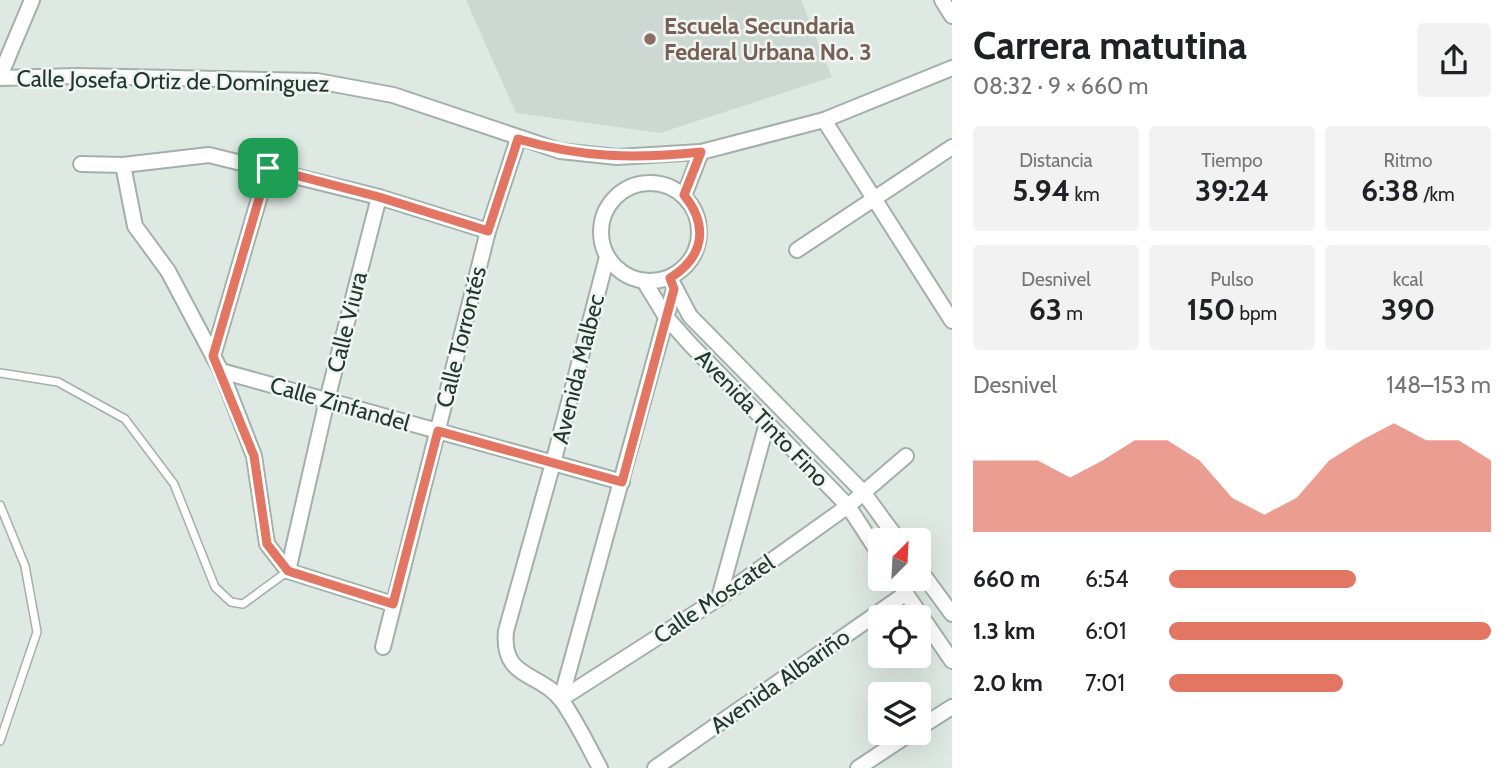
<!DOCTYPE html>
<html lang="es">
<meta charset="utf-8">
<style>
:root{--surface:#fff;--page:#f2f2f2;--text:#202124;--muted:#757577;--accent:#e37563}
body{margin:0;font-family:Cabin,sans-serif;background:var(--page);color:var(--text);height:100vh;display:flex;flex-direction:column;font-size:26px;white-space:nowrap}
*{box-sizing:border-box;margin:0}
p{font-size:23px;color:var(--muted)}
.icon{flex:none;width:38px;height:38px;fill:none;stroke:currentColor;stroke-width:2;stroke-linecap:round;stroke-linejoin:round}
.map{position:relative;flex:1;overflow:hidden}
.panel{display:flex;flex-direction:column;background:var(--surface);width:560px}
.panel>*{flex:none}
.needle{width:46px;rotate:24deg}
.tools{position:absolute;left:868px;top:528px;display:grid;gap:14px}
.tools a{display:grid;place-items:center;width:63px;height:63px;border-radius:7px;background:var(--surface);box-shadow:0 7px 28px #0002;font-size:35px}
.pin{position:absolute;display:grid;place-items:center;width:60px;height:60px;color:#fff;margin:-30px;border-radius:14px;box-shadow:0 4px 10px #0006}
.round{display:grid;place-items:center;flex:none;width:74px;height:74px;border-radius:7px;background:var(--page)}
.headline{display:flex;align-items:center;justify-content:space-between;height:119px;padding:0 21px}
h1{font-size:38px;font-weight:700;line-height:52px}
.metrics{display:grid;grid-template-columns:repeat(3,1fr);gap:10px;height:119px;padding:7px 21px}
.metrics div{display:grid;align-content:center;border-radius:7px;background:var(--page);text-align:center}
.metrics b{font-size:30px;font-weight:700}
.metrics small{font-size:19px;font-weight:400}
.metrics p{font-size:19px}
.chart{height:196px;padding:14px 21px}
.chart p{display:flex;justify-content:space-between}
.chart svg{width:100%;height:126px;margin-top:7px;fill:var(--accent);opacity:.7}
ul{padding:0 21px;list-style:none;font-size:23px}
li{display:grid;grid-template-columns:112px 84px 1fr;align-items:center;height:52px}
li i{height:18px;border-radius:9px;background:var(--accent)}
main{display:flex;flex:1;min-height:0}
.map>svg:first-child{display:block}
.built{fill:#ced8d2}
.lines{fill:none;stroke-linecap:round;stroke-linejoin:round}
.service-casing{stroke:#a3b0aa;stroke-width:10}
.minor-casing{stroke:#a3b0aa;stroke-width:18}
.service{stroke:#fff;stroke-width:7}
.minor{stroke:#fff;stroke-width:14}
.route-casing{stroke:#fff;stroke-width:14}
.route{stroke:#e37563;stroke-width:9}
.education-dot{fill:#8d6e63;stroke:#eff6f2;stroke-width:2.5}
.labels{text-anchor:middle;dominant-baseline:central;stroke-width:5;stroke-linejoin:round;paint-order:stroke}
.education-label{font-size:23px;font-weight:bold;fill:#785e54;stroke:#eff6f2;text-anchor:start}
.street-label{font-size:23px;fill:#22372f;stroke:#eff6f2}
</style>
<main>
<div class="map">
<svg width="952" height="768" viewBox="0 0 952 768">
<rect width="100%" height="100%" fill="#dfe9e4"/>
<polygon class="built" points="466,0 801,0 832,77 660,133 516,113"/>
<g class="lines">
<g class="service-casing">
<g id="service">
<polyline points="0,373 58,382 125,419 174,484 215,587 231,602 243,604 288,571"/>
<polyline points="0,505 25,566 37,632 0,741"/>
</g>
</g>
<g class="minor-casing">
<g id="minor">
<polyline points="942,0 952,16"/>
<polyline points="0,76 32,0"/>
<polyline points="0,78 77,76 317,81 393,95 560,151 617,157 701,152 824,120 952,68"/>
<polyline points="824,120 952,321"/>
<polyline points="81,164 123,165 209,155 379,197 488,231"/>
<polyline points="123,165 135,226 168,271 221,371 254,456 267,544 288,571 393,604"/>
<circle cx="650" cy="232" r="49"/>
<polyline points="684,196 701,152"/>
<polyline points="797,250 952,147"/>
<polyline points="670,278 690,316 863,492 899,541"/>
<polyline points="644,281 666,317 690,344 848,506 880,555"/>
<polyline points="213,356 268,168"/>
<polyline points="221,371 622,482"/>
<polyline points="919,569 952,614"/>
<polyline points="288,571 327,400 379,197"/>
<polyline points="896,579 952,661"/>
<polyline points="719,598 767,423"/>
<polyline points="383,647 488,231 518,139"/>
<polyline points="561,699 674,289"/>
<polyline points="561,699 719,598 848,506 906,456"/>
<polyline points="919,728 952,707"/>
<path d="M600,768C588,746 577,722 562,701C540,671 501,680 506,631L553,463L607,257"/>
<polyline points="655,768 905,594"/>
<polyline points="858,768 911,733"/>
</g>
</g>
<use href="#service" class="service"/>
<use href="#minor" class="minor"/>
</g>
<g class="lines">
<g class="route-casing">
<path id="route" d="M518,139C583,158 634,159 701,152L684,195C709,226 704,257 670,278L674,289L622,482L438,431L393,604L288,571L267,544L254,456L213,356L268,168L379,197L488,231Z"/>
</g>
<use href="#route" class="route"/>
</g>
<circle class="education-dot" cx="650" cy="39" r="7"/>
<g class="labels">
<g class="education-label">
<text x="664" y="26">Escuela Secundaria<tspan x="664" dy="26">Federal Urbana No. 3</tspan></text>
</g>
<g class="street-label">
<text transform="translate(173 81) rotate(1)">Calle Josefa Ortiz de Domínguez</text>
<text transform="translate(347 322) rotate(-76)">Calle Viura</text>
<text transform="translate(461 337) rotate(-76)">Calle Torrontés</text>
<text transform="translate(578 369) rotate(-76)">Avenida Malbec</text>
<text transform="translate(340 404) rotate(16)">Calle Zinfandel</text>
<text transform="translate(762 418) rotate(46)">Avenida Tinto Fino</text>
<text transform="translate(714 599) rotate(-34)">Calle Moscatel</text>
<text transform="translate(780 681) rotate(-35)">Avenida Albariño</text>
</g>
</g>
</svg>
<div class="tools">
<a><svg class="needle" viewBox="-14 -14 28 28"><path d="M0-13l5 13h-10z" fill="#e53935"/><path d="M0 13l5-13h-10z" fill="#757577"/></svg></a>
<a><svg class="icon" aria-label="locate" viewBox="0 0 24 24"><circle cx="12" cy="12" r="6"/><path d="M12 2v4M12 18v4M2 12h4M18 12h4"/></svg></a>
<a><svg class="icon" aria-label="layers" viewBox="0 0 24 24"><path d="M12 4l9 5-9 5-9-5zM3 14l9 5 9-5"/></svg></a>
</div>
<div class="pin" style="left:268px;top:168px;background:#1e9e55"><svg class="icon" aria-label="arrive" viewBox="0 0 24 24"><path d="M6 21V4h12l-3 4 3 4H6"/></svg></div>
</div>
<section class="panel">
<div class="headline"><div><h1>Carrera matutina</h1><p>08:32 · 9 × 660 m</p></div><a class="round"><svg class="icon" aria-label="share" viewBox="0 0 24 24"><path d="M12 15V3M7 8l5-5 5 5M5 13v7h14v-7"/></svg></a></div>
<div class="metrics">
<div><p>Distancia</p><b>5.94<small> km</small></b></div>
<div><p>Tiempo</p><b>39:24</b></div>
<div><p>Ritmo</p><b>6:38<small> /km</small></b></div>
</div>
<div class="metrics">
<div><p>Desnivel</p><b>63<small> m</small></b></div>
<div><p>Pulso</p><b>150<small> bpm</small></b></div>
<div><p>kcal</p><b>390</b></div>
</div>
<div class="chart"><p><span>Desnivel</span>148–153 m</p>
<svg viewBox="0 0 160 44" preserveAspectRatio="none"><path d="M0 44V19L10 19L20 19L30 25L40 19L50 12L60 12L70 19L80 32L90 38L100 32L110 19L120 12L130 6L140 12L150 12L160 19V44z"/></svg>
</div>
<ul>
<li><b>660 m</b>6:54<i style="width:58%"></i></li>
<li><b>1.3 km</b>6:01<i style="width:100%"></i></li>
<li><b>2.0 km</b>7:01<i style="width:54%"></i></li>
</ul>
</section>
</main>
